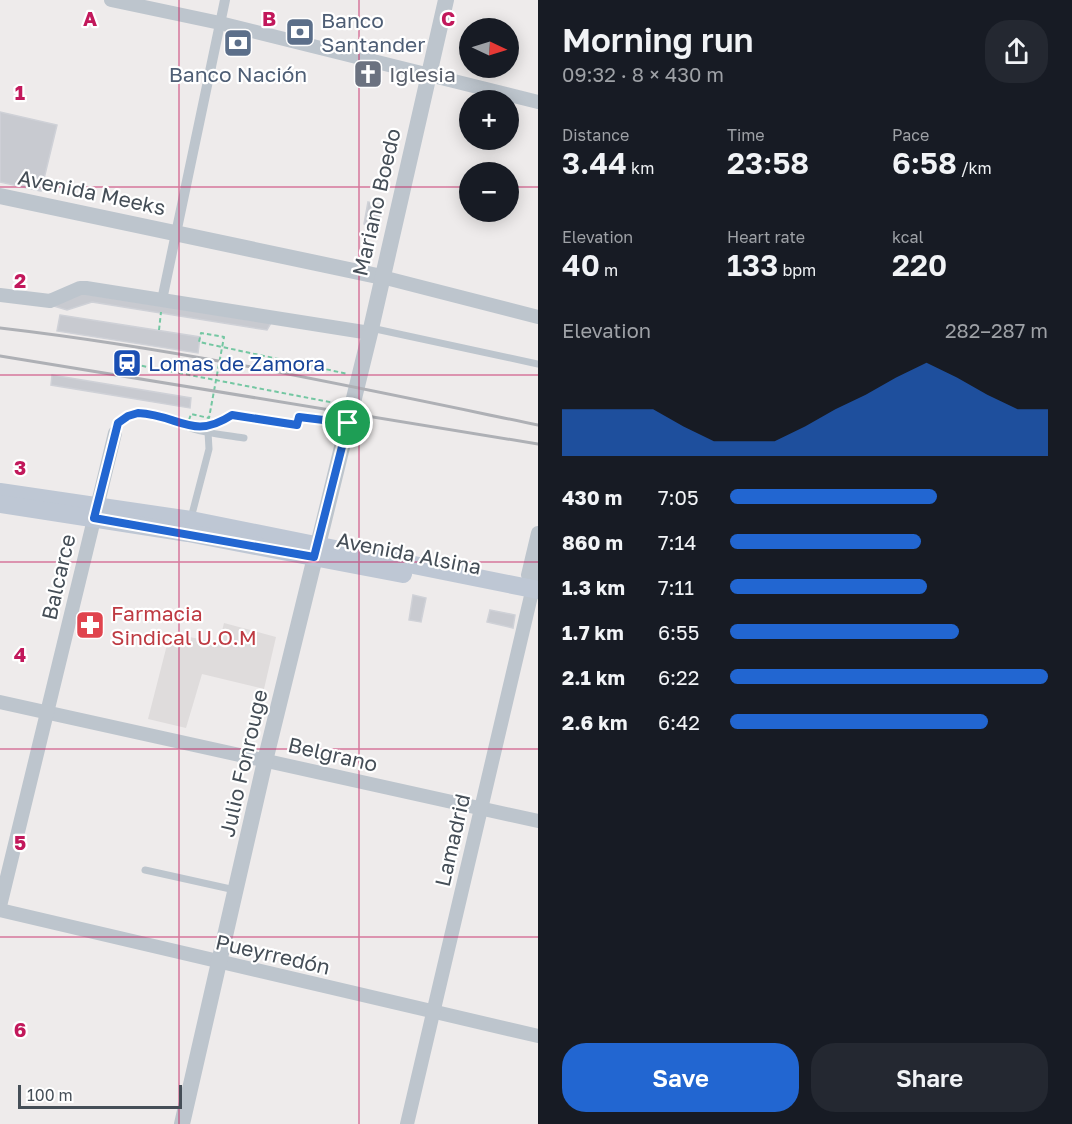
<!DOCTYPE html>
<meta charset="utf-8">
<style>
:root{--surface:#171b24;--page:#242831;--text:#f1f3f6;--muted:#9ea1a6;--accent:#2266d1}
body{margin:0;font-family:"Golos Text",sans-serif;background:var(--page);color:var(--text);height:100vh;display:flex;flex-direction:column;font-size:22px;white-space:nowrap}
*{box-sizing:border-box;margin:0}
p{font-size:20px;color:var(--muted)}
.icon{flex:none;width:33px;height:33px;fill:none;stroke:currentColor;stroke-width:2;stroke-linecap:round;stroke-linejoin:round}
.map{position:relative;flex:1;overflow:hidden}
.details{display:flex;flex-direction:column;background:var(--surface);width:534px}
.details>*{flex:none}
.needle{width:39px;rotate:94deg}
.controls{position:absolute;left:459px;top:18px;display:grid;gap:12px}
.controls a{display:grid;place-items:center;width:60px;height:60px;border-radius:50%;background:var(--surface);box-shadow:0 3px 15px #0003;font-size:30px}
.scale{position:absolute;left:18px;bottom:15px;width:164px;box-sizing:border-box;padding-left:6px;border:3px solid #454e57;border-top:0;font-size:16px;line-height:21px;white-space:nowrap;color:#454e57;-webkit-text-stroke:4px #fff;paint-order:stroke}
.pin{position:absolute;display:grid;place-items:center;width:51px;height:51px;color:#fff;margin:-26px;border:3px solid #fff;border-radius:50%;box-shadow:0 2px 6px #0007}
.round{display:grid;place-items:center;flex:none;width:63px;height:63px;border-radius:24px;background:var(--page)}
.overview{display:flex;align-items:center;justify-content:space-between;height:102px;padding:0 24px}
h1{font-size:33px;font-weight:600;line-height:45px}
.figures{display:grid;grid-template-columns:repeat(3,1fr);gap:9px;height:102px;padding:6px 24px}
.figures div{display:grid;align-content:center}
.figures b{font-size:30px;font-weight:600}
.figures small{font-size:16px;font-weight:400}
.figures p{font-size:16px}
.chart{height:168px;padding:12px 24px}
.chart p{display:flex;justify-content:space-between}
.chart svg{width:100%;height:108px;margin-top:6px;fill:var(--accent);opacity:.7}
.button{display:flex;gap:12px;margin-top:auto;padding:12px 24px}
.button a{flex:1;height:69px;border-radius:24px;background:var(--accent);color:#fff;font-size:24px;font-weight:600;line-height:69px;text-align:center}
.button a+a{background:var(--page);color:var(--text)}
ul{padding:0 24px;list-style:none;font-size:20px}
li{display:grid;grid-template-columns:96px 72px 1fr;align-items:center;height:45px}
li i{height:15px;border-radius:8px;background:var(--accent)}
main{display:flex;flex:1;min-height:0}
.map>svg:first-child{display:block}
.education{fill:#dfdcdc}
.building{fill:#c8cad0;stroke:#cfd1d7;stroke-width:1.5}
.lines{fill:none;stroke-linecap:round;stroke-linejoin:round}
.path{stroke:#74c7a2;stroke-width:2;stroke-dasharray:4.5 3;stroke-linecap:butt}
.service{stroke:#bdc5cd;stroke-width:7}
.pedestrian{stroke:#bdc5cd;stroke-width:10}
.minor{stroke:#bdc5cd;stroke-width:14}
.tertiary{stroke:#bdc5cd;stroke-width:16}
.secondary{stroke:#bec7d4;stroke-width:18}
.rail{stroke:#aeb0b5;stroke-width:3}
.route-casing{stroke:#fff;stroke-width:12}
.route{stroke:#2266d1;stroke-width:8}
.grid{fill:none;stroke:#c2185b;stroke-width:1.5;stroke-opacity:0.55}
.labels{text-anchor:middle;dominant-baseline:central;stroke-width:4.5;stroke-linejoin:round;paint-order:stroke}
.service-label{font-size:21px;fill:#4e5e75;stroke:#fff;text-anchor:start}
.worship-label{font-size:21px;fill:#5b616d;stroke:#fff;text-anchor:start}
.street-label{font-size:21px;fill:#454e57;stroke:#fff}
.transit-label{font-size:21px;fill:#164399;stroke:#fff;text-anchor:start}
.health-label{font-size:21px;fill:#be3a42;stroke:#fff;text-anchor:start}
.grid-label{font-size:20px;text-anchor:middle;font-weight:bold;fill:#c2185b;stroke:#fff;stroke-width:4.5;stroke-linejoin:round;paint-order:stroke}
</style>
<main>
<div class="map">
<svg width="538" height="1124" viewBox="0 0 538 1124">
<rect width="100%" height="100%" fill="#eeebeb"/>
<polygon class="education" points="224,623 276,637 264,689 202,674 186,728 148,719 170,633 219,643"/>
<g class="building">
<polygon points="0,112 57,125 41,191 0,182"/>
<polygon points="368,202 382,205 378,227 364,224"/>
<polygon points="79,293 271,323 267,330 92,302 67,310 50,305"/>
<polygon points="60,315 200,337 198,353 57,331"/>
<polygon points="52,375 191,398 190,408 51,385"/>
<polygon points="413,595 426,598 421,622 409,620"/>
<polygon points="490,610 515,615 513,628 487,622"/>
</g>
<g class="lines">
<g class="path">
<polyline points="159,330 161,312"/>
<polyline points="127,363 340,404"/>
<polyline points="189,420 191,414 209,418 224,337 201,333 199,342 348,374"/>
<polyline points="216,426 232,415 297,425 299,417 336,422"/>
</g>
<g class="service">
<polyline points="371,328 538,364"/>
<path d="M115,433C128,396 168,421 193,429C209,434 227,435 244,438"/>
<polyline points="191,518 209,449 208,432"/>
<polyline points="145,870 235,890"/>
</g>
<polyline class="pedestrian" points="162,300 225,0"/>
<g class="minor">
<polyline points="111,0 220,23 538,102"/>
<polyline points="382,277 538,317"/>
<polyline points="0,295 50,301 80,288 86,288 370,333"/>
<polyline points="528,575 538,533"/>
<polyline points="0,702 538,821"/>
<polyline points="0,906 115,433"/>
<polyline points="0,910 538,1036"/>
<polyline points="407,1124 538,566"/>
</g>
<g class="tertiary">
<polyline points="0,196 382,277"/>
<polyline points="182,1124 265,761 370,333 446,0"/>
</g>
<g class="secondary">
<polyline points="0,492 191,520 538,590"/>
<polyline points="0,504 188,533 403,574"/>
</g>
<g class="rail">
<path d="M0,328C181,349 359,388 538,425"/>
<polyline points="0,356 538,444"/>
</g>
</g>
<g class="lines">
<g class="route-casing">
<path id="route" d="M138,413C180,415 192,441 232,415L297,425L299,417L348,423L314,557L94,518L118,423L128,416Z"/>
</g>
<use href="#route" class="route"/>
</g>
<path class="grid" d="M179,0V1124M359,0V1124M0,187H470M508,187H538M0,375H538M0,562H538M0,749H538M0,937H538"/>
<defs>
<g id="bank-square" transform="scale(1.5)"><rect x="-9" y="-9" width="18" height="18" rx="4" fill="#5c6f8a" stroke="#fff"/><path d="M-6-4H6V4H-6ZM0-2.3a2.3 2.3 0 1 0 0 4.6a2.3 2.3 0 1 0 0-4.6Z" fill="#fff"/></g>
<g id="church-square" transform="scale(1.5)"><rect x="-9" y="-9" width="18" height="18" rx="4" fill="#6b7280" stroke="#fff"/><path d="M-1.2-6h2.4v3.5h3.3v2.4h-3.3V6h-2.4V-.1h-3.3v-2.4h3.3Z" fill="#fff"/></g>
<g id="station-square" transform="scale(1.5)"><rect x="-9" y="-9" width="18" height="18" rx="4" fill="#1a4fb4" stroke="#fff"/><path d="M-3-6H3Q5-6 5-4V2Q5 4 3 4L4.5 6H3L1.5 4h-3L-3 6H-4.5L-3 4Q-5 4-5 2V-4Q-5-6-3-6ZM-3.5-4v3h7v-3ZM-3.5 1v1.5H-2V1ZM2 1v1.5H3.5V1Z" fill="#fff"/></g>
<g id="pharmacy-square" transform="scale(1.5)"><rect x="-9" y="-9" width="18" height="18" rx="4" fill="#e0444e" stroke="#fff"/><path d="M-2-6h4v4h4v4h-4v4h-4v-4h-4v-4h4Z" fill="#fff"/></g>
</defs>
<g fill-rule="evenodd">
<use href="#bank-square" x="300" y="32"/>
<use href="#bank-square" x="238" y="43"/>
<use href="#church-square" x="368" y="74"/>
<use href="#station-square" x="127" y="363"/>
<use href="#pharmacy-square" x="90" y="625"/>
</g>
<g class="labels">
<g class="service-label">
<text x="321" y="20">Banco<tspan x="321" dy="24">Santander</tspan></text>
<text x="238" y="74" text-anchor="middle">Banco Nación</text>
</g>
<g class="worship-label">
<text x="389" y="74">Iglesia</text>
</g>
<g class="street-label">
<text transform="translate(92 192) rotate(12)">Avenida Meeks</text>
<text transform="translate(376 202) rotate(-77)">Mariano Boedo</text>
<text transform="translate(409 553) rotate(11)">Avenida Alsina</text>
<text transform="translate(58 577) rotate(-77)">Balcarce</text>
<text transform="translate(333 754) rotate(13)">Belgrano</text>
<text transform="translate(243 763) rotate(-77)">Julio Fonrouge</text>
<text transform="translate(452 840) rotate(-77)">Lamadrid</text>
<text transform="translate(273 954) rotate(13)">Pueyrredón</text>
</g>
<g class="transit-label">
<text x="148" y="363">Lomas de Zamora</text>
</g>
<g class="health-label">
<text x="111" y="613">Farmacia<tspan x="111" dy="24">Sindical U.O.M</tspan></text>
</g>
</g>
<g class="grid-label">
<text x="90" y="26">A</text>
<text x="269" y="26">B</text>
<text x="448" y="26">C</text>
<text x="20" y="100">1</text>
<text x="20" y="288">2</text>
<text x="20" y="475">3</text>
<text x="20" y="662">4</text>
<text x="20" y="850">5</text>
<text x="20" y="1037">6</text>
</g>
</svg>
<div class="controls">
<a><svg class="needle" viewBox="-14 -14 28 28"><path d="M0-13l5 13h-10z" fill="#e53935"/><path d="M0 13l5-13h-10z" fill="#9ea1a6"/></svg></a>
<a>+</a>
<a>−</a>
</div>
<div class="scale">100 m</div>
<div class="pin" style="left:348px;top:423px;background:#1e9e55"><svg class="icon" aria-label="arrive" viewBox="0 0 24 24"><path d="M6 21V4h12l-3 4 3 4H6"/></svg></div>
</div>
<section class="details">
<div class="overview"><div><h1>Morning run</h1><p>09:32 · 8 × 430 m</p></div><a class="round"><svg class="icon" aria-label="share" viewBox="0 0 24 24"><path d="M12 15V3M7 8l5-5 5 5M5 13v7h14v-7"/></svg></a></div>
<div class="figures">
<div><p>Distance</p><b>3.44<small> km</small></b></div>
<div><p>Time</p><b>23:58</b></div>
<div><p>Pace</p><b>6:58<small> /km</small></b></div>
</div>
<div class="figures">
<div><p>Elevation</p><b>40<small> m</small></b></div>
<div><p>Heart rate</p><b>133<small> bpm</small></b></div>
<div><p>kcal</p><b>220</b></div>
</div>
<div class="chart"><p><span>Elevation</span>282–287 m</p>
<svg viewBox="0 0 160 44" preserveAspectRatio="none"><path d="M0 44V25L10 25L20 25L30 25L40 32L50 38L60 38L70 38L80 32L90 25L100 19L110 12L120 6L130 12L140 19L150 25L160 25V44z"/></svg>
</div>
<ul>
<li><b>430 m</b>7:05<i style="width:65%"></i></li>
<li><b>860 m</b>7:14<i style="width:60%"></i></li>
<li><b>1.3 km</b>7:11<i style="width:62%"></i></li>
<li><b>1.7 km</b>6:55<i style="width:72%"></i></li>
<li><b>2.1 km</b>6:22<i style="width:100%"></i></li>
<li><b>2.6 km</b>6:42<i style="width:81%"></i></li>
</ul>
<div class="button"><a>Save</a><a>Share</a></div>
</section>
</main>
